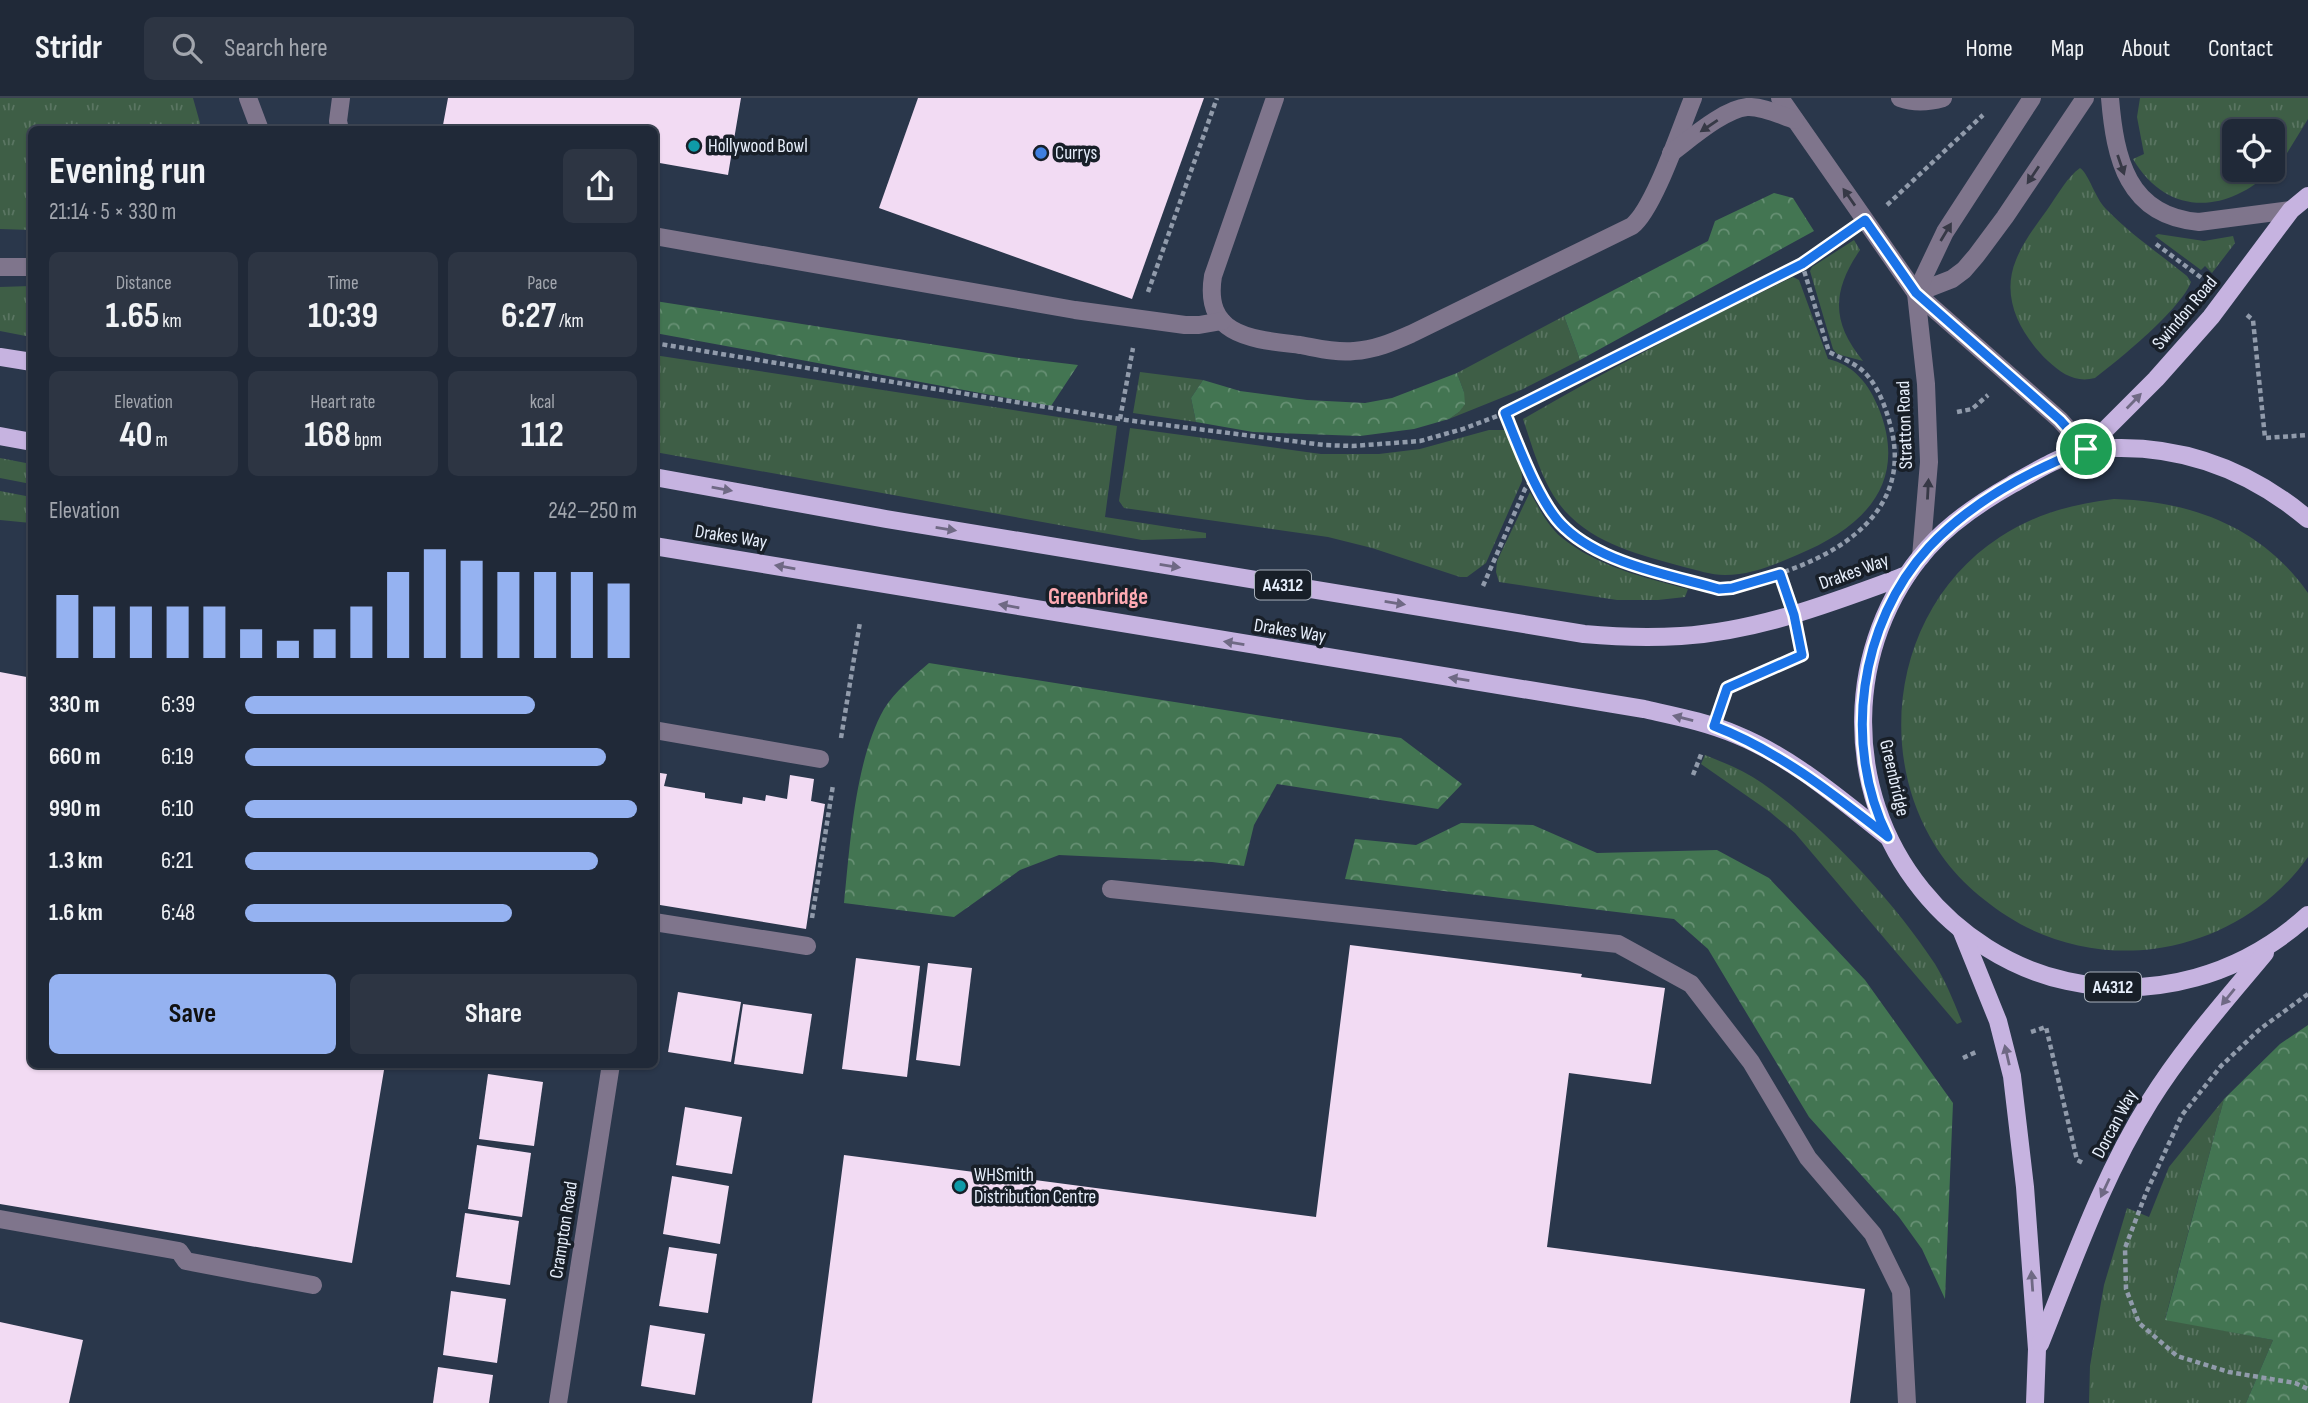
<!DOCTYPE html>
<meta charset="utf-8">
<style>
:root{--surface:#202938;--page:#2d3543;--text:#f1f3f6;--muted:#a2a6ae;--line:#3d4553;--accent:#95b2f1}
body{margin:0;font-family:"Sofia Sans Condensed",sans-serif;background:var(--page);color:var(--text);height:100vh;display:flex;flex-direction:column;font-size:26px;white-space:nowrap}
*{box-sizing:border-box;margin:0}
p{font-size:23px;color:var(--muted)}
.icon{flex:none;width:38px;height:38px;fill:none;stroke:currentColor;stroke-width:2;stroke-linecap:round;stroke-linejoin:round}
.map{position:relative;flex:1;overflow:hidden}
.drawer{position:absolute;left:28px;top:28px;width:630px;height:942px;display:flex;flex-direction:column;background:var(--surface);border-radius:10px;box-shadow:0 2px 5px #0004,0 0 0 2px var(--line)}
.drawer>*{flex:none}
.fabs{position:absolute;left:2222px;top:21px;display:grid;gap:14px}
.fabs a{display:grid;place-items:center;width:63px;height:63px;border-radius:10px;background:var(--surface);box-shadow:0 2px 5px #0004,0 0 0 2px var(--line);font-size:35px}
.pin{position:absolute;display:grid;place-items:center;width:60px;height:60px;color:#fff;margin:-30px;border:4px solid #fff;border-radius:50%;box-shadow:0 2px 7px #0007}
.round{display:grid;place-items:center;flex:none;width:74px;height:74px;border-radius:10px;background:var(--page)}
.overview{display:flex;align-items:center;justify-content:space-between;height:119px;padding:0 21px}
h1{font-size:38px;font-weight:700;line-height:52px}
.figures{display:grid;grid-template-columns:repeat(3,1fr);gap:10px;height:119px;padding:7px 21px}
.figures div{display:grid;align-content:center;border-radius:10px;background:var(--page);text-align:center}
.figures b{font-size:35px;font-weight:700}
.figures small{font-size:19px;font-weight:400}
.figures p{font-size:19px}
.chart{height:196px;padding:14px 21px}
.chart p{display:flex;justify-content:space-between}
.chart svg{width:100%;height:126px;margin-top:7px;stroke:var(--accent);stroke-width:6}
.action{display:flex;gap:14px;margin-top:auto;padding:14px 21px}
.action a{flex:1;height:80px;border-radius:10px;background:var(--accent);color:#111;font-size:28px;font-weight:700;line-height:80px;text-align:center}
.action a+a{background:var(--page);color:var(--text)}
ul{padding:0 21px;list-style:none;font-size:23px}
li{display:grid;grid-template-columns:112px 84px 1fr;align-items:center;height:52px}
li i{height:18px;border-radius:9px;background:var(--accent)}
header{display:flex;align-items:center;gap:42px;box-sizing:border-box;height:98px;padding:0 35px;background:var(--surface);border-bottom:2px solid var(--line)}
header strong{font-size:33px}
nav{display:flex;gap:38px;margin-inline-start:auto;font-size:24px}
.search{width:490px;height:63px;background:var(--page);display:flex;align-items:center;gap:18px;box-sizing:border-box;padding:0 24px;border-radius:10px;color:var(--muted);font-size:26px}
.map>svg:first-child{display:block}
.grass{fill:url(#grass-tufts)}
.forest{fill:url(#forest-crowns)}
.building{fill:#f2dbf3}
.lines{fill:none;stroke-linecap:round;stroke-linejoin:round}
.path{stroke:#919bab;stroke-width:4.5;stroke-dasharray:5 3.5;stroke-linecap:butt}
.minor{stroke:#7f758c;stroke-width:18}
.major{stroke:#c6b3e0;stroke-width:18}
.oneway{fill:#373946}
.oneway2{fill:#6f6984}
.route-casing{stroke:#fff;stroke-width:14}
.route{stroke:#1a73e8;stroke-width:9}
.culture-dot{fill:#0f9aa8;stroke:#181f28;stroke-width:2.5}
.shop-dot{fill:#3f7fe0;stroke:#181f28;stroke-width:2.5}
.labels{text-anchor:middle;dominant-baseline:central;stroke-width:7;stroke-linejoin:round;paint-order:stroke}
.shield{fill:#181f28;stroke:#a9b1bc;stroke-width:2}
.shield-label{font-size:18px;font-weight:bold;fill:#e7effc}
.poi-label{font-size:19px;fill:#e7effc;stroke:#181f28;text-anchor:start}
.street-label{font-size:19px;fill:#e7effc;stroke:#181f28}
.quarter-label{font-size:23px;font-weight:bold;fill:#ffaab2;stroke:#181f28}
</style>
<header>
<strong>Stridr</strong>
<div class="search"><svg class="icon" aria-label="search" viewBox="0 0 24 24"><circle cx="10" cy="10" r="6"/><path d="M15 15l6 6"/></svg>Search here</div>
<nav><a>Home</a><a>Map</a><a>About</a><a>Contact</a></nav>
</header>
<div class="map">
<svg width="2308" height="1305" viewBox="0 0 2308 1305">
<defs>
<pattern id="grass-tufts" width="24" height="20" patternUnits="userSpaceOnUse" patternTransform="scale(1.75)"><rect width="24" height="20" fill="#3e5e46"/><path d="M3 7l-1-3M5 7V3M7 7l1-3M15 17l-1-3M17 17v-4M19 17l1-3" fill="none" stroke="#5a7562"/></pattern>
<pattern id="forest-crowns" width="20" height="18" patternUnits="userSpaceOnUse" patternTransform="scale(1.75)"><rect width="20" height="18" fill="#437552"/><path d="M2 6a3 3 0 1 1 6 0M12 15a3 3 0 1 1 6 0" fill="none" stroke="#679074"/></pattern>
</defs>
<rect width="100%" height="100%" fill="#2a374b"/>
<g class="grass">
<polygon points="0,0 193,0 200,25 199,32 32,32 31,132 0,131"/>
<path d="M2140,0H2308V21L2284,60L2273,70V33H2235V72H2272C2227,116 2167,119 2133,61L2144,56L2137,19Z"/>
<path d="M2080,70C2089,76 2095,100 2106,111C2130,136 2160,156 2187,178L2191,184C2181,211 2119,262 2095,280C2076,285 2062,276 2048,263C2021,237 2000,200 2016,162C2023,144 2036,127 2047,112C2057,98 2067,79 2080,70Z"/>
<polygon points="2158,136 2204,143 2233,138 2235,145 2212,175 2205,168 2201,172 2155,138"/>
<path d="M1854,142L1860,152C1832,193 1831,224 1863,263L1837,256L1833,251L1810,173L1812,169Z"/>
<path d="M1793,179L1799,182L1828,261C1854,267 1869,286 1879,311C1909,387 1862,430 1797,457C1774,467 1750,477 1725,477C1711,477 1697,472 1684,469C1641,457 1596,447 1565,413C1543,388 1533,351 1523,321C1611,270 1701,223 1793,179Z"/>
<polygon points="31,188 31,239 0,233 0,189"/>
<polygon points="1564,218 1580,262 1521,292 1449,321 1459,314 1464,294 1457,275"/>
<polygon points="654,257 1117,328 1105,419 1206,435 1206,440 1142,442 655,354"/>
<polygon points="1140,274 1203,282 1191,300 1196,324 1133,315"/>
<path d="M1130,330L1321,356H1379L1420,351L1489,332H1505C1513,347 1523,367 1522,383L1486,465L1467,479H1460L1372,450L1328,439L1124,410L1119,403Z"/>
<polygon points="0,360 31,366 31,386 0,380"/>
<polygon points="0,393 31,399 31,425 0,422"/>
<path d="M1530,394C1539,410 1547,427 1561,439C1596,468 1645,480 1688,491L1685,499L1658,502H1617L1499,484L1496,474L1497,463Z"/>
<path d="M2114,401C2191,403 2262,429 2308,495V759C2272,810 2215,843 2153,851C2103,857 2050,846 2007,818C1976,798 1948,772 1930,739C1874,639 1901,503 2000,439C2035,416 2072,406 2114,401Z"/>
<path d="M1705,657C1725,665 1745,673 1762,685C1825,729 1893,802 1935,866C1946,884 1954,904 1962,924L1957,926L1795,735L1770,714L1701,666Z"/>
<polygon points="2224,1001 2165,1221 2273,1242 2246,1305 2089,1305 2090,1268 2104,1187 2127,1110 2149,1119 2169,1069"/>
</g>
<g class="forest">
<polygon points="1774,95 1793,100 1814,133 1580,262 1564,218 1708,143 1715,123"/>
<polygon points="655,203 1020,260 1078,267 1051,308 655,235"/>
<polygon points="1457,275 1464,294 1465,306 1459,314 1449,321 1414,331 1360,338 1253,334 1196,324 1191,300 1203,282 1240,293 1307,302 1365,305 1392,300"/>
<path d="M929,565L1401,640L1462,686L1438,711L1277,686L1254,727L1244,768L1212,764L1059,757L1020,772L954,819L844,805C850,747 855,662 884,611C895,593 913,579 929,565Z"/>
<polygon points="1461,725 1533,727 1597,755 1717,752 1769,780 1865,882 1953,1005 1945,1201 1922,1151 1899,1119 1809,1019 1708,851 1674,821 1345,781 1355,741 1416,747"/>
<polygon points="2308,927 2308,1305 2246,1305 2273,1242 2165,1222 2224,1001 2280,946"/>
</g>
<g class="building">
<polygon points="448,0 741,0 728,77 654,64 654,32 471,32 443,27"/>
<polygon points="918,0 1204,0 1132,201 879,110"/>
<polygon points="0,574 32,580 32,966 385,966 352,1165 0,1106"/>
<polygon points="654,674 667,676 664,688 705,695 705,700 742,706 743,699 765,703 766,697 787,701 790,677 814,681 811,703 825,706 806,831 654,806"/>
<polygon points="1350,847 1582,876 1581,879 1665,890 1651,986 1569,975 1547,1149 1865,1191 1850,1305 812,1305 844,1057 1316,1119"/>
<polygon points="856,860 920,868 907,979 842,971"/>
<polygon points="928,865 972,870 960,968 916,962"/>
<polygon points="678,894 741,904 731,964 668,954"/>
<polygon points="743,906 812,916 803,976 734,966"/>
<polygon points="488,976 543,984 534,1048 479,1041"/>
<polygon points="685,1009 742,1019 732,1076 676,1067"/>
<polygon points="477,1047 531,1055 522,1119 468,1111"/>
<polygon points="672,1078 729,1088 720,1146 663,1136"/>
<polygon points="465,1115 519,1123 510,1187 456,1179"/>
<polygon points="669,1149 717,1156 708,1215 659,1208"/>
<polygon points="451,1193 506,1201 497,1265 443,1257"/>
<polygon points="0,1224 83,1242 69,1305 0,1305"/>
<polygon points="650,1227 705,1236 695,1297 641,1288"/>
<polygon points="438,1269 493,1277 489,1305 433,1305"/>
</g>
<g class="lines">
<g class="path">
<polyline points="1887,107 1983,17"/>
<polyline points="2156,146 2203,181"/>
<polyline points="1148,194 1217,0"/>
<polyline points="2247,217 2253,222 2265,340 2308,337"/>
<polyline points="654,245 1126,322 1324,347 1352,348 1420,343 1463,331 1505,315 1802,166 1843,138"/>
<polyline points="1957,314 1972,311 1988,297"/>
<path d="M1505,315C1519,348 1539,406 1565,430C1603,466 1671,477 1719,491C1737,490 1754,484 1771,478C1838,458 1910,415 1892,334C1887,312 1877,282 1858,269C1849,263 1839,259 1829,254L1802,166"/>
<polyline points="1120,321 1133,250"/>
<polyline points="1483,488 1525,391 1534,380"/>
<polyline points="1723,601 1727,590 1802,557 1800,544"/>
<polyline points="841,640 860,524"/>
<polyline points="1693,677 1702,654"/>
<polyline points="812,820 833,687"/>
<polyline points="2308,896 2260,931 2221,968 2182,1017 2146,1095 2125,1150 2126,1191 2139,1225 2177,1258 2229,1274 2295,1285 2308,1291"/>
<polyline points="2031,934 2046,929 2077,1062 2083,1065"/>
<polyline points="1963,960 1976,954"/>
</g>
<g class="minor">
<polyline points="248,0 260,32"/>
<path d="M1275,0L1213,178C1203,239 1253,241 1300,247C1317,250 1336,255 1354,253C1374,252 1393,244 1411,236L1632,128C1654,111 1681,29 1693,0"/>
<polyline points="1780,0 1916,195 2060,322 2086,351"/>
<path d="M1900,0C1914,5 1929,4 1943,0"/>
<path d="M2110,0C2115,60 2127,118 2199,124L2291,112"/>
<polyline points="340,32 338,23 341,0"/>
<path d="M1671,55C1690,41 1724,11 1747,9C1762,8 1780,17 1795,22"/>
<polyline points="654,138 1075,212 1185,227 1199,227 1222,223"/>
<polyline points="0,169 32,169"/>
<polyline points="1916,195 1952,181 1964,172 1976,158 2005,119 2085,0"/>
<polyline points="1921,459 1929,364 1926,286 1916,195 1945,134 2032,0"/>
<polyline points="654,632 820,661"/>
<polyline points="1111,791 1618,846 1691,886 1751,964 1808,1060 1873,1136 1901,1193 1907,1305"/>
<polyline points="654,824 807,848"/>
<polyline points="0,1121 179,1153 186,1163 313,1187"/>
<polyline points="558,1305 611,966"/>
</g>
<g class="major">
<polyline points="0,259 32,264"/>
<polyline points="0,338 32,344"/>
<polyline points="2086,351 2156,281 2211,219 2291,112 2308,98"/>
<path d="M654,379L886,421L1584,536C1617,539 1648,540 1681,538C1759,533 1834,504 1907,477"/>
<path d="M2308,421C2254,376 2193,350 2121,350C2109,350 2095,349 2084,352C2058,359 2034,374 2011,387C1981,404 1951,424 1928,450C1843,546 1842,694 1922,792C1958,837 2011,871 2067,883C2155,902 2242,877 2308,817"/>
<path d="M654,448L1644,611C1675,618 1707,624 1737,637C1793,660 1841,702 1888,739"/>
<polyline points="1962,834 1998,923 2012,978 2025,1089 2037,1251 2035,1305"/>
<path d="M2040,1246C2073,1164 2103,1078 2150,1003C2183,950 2226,902 2265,855"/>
</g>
</g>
<defs><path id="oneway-solid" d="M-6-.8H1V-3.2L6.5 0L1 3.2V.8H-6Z" transform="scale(1.75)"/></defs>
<g class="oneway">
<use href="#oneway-solid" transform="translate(1709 28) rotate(146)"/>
<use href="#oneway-solid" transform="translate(2121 67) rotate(71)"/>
<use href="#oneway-solid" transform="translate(2033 77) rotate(124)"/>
<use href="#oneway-solid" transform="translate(1849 99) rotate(-125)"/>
<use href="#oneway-solid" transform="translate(1946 134) rotate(-59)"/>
<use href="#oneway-solid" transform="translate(1928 391) rotate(-87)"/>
</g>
<g class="oneway2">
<use href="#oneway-solid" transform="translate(2134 303) rotate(-46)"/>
<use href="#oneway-solid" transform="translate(722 391) rotate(10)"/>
<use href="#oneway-solid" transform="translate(946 431) rotate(9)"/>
<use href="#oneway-solid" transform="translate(1170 468) rotate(9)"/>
<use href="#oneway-solid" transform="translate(785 469) rotate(-170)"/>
<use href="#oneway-solid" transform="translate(1395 505) rotate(9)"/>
<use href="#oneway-solid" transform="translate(1009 508) rotate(-170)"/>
<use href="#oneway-solid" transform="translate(1234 545) rotate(-171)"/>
<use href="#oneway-solid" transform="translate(1459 581) rotate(-171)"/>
<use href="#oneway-solid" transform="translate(1683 620) rotate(-166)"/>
<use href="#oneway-solid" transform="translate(2228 899) rotate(129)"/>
<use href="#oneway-solid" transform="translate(2007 957) rotate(-103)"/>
<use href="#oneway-solid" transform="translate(2105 1090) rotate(115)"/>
<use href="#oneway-solid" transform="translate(2032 1183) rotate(-94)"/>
</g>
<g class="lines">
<g class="route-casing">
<path id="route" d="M1865,122L1916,195L2060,322L2086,351C2029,373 1971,404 1929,449C1859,525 1842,647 1888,739C1833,696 1779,653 1714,628L1727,590L1802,557L1794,517L1780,476L1732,490L1719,491C1670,477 1603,466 1565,430C1540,408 1518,347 1505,315L1802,166Z"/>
</g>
<use href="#route" class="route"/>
</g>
<g class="culture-dot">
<circle cx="694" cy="48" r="7"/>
<circle cx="960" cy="1088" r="7"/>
</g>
<circle class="shop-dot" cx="1041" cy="55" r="7"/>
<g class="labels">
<g class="shield">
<rect x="1255" y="472.5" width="56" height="29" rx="5"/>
<rect x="2085" y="874.5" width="56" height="29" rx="5"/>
</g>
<g class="shield-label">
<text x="1283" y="487">A4312</text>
<text x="2113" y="889">A4312</text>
</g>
<g class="poi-label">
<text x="708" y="48">Hollywood Bowl</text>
<text x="1055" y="55">Currys</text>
<text x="974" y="1077">WHSmith<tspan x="974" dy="22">Distribution Centre</tspan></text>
</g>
<g class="street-label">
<text transform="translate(2185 215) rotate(-50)">Swindon Road</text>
<text transform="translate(1905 327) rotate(-92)">Stratton Road</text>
<text transform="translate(731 439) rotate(9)">Drakes Way</text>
<text transform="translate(1854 474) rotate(-20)">Drakes Way</text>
<text transform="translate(1290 533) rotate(9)">Drakes Way</text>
<text transform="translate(1894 680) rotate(77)">Greenbridge</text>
<text transform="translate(2115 1026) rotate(-62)">Dorcan Way</text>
<text transform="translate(564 1132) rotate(-81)">Crampton Road</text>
</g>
<g class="quarter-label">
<text x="1098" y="499">Greenbridge</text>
</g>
</g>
</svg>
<div class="fabs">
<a><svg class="icon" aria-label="locate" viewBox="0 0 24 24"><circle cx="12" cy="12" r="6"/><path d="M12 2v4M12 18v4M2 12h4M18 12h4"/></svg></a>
</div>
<div class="pin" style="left:2086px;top:351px;background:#1e9e55"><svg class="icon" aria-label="arrive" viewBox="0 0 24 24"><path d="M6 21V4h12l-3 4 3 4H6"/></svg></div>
<section class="drawer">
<div class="overview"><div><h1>Evening run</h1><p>21:14 · 5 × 330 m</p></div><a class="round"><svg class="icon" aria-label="share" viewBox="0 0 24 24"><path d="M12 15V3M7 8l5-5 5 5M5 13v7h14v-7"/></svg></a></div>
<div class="figures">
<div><p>Distance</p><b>1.65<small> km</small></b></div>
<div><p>Time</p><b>10:39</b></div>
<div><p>Pace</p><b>6:27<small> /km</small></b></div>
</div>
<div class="figures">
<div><p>Elevation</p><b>40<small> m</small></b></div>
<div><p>Heart rate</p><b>168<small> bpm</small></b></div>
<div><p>kcal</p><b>112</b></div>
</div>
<div class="chart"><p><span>Elevation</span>242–250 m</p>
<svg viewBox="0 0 160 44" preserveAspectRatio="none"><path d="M5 44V22M15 44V26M25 44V26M35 44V26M45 44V26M55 44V34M65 44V38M75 44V34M85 44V26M95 44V14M105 44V6M115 44V10M125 44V14M135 44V14M145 44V14M155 44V18"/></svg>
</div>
<ul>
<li><b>330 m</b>6:39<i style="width:74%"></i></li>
<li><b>660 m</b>6:19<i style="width:92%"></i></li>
<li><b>990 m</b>6:10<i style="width:100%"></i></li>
<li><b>1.3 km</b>6:21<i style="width:90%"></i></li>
<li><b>1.6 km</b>6:48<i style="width:68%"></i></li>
</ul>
<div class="action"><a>Save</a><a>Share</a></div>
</section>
</div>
